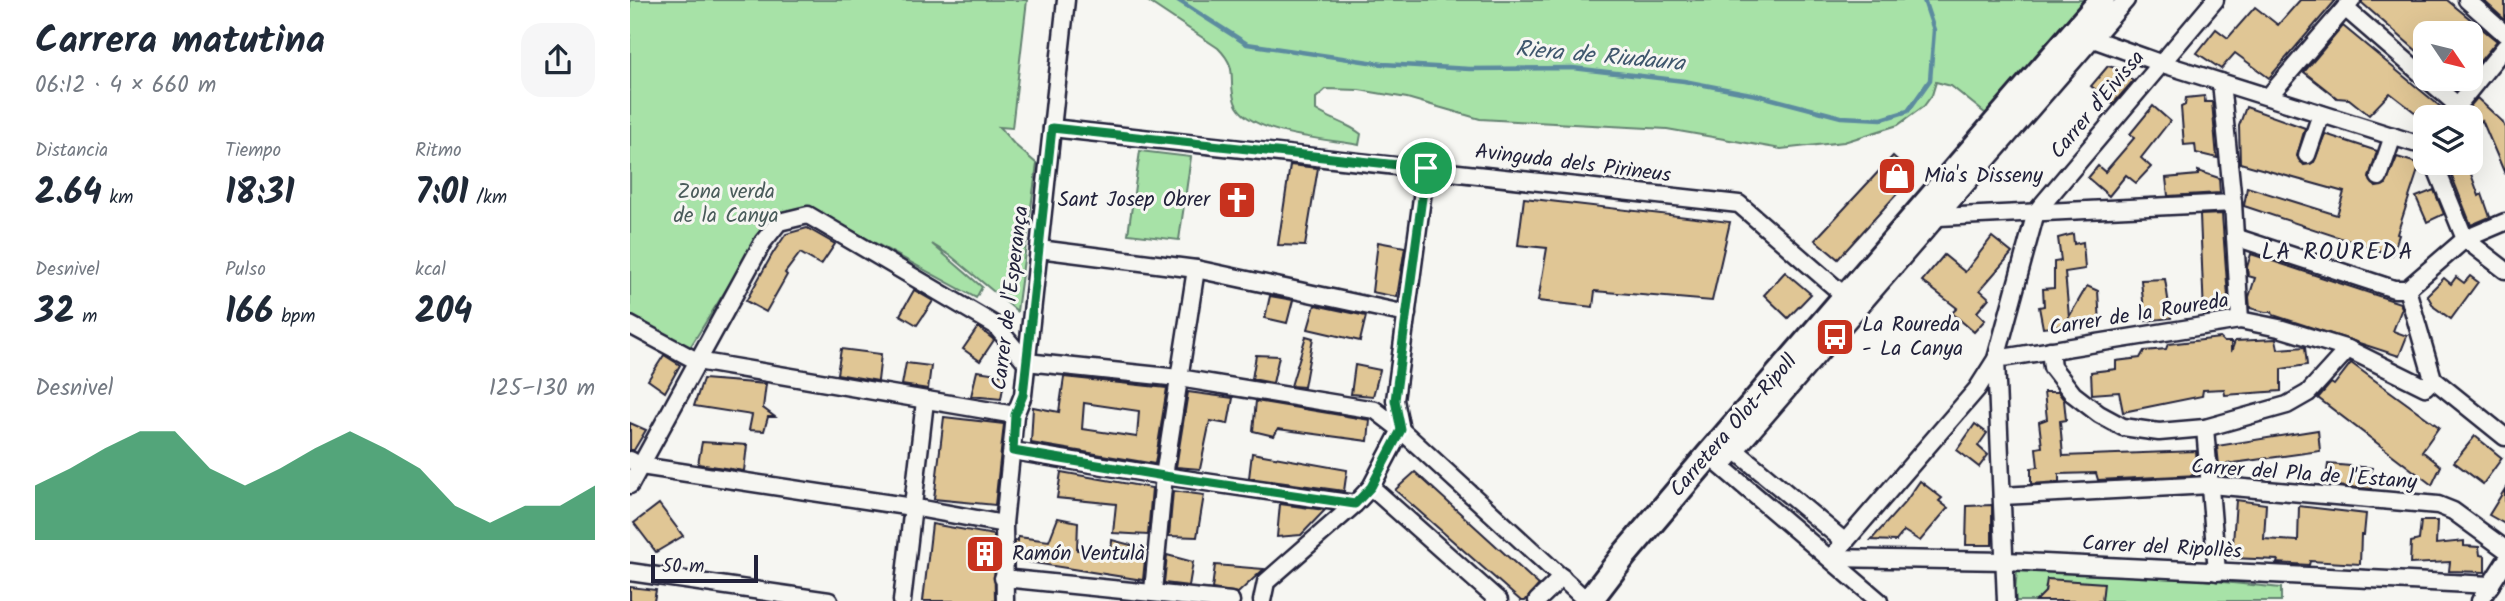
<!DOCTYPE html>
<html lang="es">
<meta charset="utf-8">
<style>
:root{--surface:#fff;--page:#f6f6f7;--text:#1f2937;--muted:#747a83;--accent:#0b8043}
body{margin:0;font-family:Kalam,sans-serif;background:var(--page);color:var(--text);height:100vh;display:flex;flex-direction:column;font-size:26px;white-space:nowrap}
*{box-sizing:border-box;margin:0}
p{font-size:23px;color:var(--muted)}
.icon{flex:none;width:38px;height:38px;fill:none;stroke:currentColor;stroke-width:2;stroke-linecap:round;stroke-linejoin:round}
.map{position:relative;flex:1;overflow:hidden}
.drawer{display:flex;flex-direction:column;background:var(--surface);width:630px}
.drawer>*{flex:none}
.needle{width:46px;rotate:125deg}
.controls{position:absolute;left:1783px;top:21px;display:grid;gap:14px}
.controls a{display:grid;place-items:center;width:70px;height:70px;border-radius:14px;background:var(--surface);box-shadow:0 7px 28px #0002;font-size:35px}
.scale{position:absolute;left:21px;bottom:18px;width:107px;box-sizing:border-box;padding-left:7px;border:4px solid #22223b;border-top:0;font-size:19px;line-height:24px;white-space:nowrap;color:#22223b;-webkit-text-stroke:5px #f6f6f2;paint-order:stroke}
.pin{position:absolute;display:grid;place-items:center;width:60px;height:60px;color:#fff;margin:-30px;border:4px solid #fff;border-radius:50%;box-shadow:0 2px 7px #0007}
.round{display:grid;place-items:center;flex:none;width:74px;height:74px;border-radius:21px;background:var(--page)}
.summary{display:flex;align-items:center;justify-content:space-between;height:119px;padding:0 35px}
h1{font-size:38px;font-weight:700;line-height:52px}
.stats{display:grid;grid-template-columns:repeat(3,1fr);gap:10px;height:119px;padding:7px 35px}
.stats div{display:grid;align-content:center}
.stats b{font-size:35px;font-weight:700}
.stats small{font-size:19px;font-weight:400}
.stats p{font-size:19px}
.chart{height:196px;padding:14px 35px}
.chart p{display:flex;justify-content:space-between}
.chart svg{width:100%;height:126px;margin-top:7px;fill:var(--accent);opacity:.7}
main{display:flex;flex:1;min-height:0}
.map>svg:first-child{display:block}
.green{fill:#a7e2a7;stroke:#648271;stroke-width:2}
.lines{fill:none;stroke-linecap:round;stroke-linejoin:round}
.stream{stroke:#5c8b9f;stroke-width:4.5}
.building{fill:#e0c695;stroke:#22223b;stroke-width:2;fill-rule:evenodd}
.minor-casing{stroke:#22223b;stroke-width:21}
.primary-casing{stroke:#22223b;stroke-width:30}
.minor{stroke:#f6f6f2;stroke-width:16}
.primary{stroke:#f6f6f2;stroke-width:24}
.route-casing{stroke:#fff;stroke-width:14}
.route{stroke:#0b8043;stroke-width:9}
.labels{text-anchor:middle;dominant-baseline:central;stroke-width:6;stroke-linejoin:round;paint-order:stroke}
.street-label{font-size:21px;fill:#22223b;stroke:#f6f6f2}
.poi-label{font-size:21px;fill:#22223b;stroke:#f6f6f2;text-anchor:start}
.park-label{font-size:21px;fill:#4a5c5b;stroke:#f6f6f2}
.water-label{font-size:23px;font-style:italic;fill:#3f576d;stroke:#f6f6f2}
.neighbourhood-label{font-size:23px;letter-spacing:2px;fill:#22223b;stroke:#f6f6f2}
</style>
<main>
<section class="drawer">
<div class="summary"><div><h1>Carrera matutina</h1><p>06:12 · 4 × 660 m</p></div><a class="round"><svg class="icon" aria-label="share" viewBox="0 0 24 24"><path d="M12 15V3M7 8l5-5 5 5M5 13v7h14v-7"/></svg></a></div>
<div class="stats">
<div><p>Distancia</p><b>2.64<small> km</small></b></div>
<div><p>Tiempo</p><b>18:31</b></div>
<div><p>Ritmo</p><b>7:01<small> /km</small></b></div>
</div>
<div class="stats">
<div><p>Desnivel</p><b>32<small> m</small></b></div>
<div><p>Pulso</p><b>166<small> bpm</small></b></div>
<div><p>kcal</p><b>204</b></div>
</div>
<div class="chart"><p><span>Desnivel</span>125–130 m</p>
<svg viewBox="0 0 160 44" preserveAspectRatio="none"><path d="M0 44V25L10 19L20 12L30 6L40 6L50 19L60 25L70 19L80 12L90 6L100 12L110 19L120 32L130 38L140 32L150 32L160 25V44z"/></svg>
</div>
</section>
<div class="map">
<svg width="1875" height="601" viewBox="0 0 1875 601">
<rect width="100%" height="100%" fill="#f6f6f2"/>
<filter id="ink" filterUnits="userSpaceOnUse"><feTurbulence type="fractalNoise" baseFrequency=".0143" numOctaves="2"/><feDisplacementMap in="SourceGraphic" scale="14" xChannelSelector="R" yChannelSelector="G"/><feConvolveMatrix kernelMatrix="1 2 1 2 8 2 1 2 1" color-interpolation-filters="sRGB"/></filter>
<g filter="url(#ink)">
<g class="green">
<polygon points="0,0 397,0 382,128 369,127 384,144 407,164 387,311 321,256 302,244 352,287 346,298 183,209 142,216 59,349 0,314"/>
<path d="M516,0H1489L1361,118L1321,86L1306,82L1302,95L1294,106L1268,125L1214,142L1151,149L1037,129L850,119L777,98L729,90L696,89L686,98V110C701,120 717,123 731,134L729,145C698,139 616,135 605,102C597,79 610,70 588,48Z"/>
<polygon points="510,151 561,157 549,240 498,234"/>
<polygon points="1388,561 1651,588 1651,601 1384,601"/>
</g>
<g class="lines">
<polyline class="stream" points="548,0 617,44 753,64 840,69 943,68 1054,81 1131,96 1211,117 1252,119 1278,111 1300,80 1304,30 1294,0"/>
</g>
<g class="building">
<polygon points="1670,0 1706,0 1639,78 1605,53 1591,69 1567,53 1586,29 1598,38 1625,7 1648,25"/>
<polygon points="1732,0 1817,0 1867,41 1841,72 1841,33 1796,33 1796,59 1732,3"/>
<polygon points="1853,0 1875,0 1875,20"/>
<polygon points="1713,26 1812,108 1808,117 1791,117 1760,93 1739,115 1719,99 1707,98 1674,72"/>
<polygon points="1478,66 1489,69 1503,81 1483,104 1461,86"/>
<polygon points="1574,96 1575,102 1582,102 1587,158 1566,153 1565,144 1554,145 1551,107 1555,105 1556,98"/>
<polygon points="1847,98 1872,121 1875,128 1875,174 1852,120 1841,132 1841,117 1831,117"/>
<polygon points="1523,106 1540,121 1511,158 1521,167 1506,183 1496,175 1479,196 1458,178 1468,166 1475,172 1505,137 1500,134"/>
<polygon points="1616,107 1675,128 1667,156 1674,165 1684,162 1695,134 1747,151 1739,178 1746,187 1756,184 1767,157 1790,164 1767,234 1769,235 1762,255 1614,206 1617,187 1707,215 1714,192 1610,163 1609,126"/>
<polygon points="1263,156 1284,175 1208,259 1185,240"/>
<polygon points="1837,163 1849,196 1852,194 1860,217 1841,225 1819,169"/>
<polygon points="660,165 688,168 675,246 648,245"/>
<polygon points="1568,171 1589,178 1590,193 1538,196 1536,178 1568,175"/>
<polygon points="1804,190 1814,214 1797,222 1786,197"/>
<polygon points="894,198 1100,222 1082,301 965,291 963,307 908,301 917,248 888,245"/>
<polygon points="1592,214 1599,311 1574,315 1570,215"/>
<polygon points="177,228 205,244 191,265 170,253 155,273 157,275 136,312 116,301 143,253 156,234"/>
<polygon points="1443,234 1444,244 1453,242 1455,269 1435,272 1439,317 1457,286 1468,291 1470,324 1453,327 1452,323 1413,328 1409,307 1414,306 1413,289 1424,288 1424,262 1431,261 1428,238"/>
<polygon points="1362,237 1382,253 1350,290 1359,298 1347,312 1355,320 1344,332 1322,313 1327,308 1292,281 1314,255 1335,272"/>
<polygon points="748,242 775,247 767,297 742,292"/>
<polygon points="1621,254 1770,303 1772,308 1763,331 1777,336 1769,356 1643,315 1642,312 1635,312 1620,308 1619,297 1625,278 1618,276 1617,267"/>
<polygon points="1155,272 1181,294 1158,318 1134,295"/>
<polygon points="1840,276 1848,282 1821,319 1804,307 1797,295 1814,278 1821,284 1826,277 1834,283"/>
<polygon points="1535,279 1541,318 1515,321 1511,280"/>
<polygon points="284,290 303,301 287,325 270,315"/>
<polygon points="640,296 663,300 657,323 635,318"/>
<polygon points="685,305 736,316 730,341 678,329"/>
<polygon points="348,327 364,340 350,361 333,349"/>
<polygon points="676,336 683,338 674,387 661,386"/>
<polygon points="1590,338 1594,342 1601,342 1601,352 1605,341 1646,339 1648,349 1675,347 1677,365 1651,369 1651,391 1595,395 1594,389 1573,390 1572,396 1493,412 1489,392 1462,394 1461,372 1486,369 1486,361 1510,358 1514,351 1536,349 1538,344"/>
<polygon points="211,349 251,354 248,381 207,374"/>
<polygon points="34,355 50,365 35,392 18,380"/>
<polygon points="626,355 649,356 643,383 622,379"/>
<polygon points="276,363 301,366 298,389 272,385"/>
<polygon points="1721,363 1809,427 1792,451 1811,466 1802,485 1688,398 1701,383 1704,385"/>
<polygon points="725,365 750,370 743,396 721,394"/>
<polygon points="347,371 375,375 371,399 341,396"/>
<path d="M434,377L537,388L525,464L401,443L403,407L429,412ZM454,403L509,411L507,437L452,429Z"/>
<polygon points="73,379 136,384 133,408 145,417 138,417 134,431 119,430 122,415 64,406"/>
<polygon points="558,392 603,398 598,424 580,421 570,469 546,467"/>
<polygon points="1414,392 1428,392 1434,400 1436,420 1430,421 1433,456 1566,451 1568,475 1468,480 1466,473 1429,474 1429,482 1401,484 1401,468 1408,467 1406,448 1412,447 1409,422 1417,419"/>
<polygon points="626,401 740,420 738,441 648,429 644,436 623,431"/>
<polygon points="314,417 374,424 365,505 304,499"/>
<polygon points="0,423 16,430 4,450 0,450"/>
<polygon points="1345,424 1357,433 1348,446 1358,455 1349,467 1327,450"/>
<polygon points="1688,430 1690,451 1589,465 1587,446"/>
<polygon points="1845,436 1872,458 1853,484 1824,462"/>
<polygon points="72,442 117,445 114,471 68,464"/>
<polygon points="622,453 717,470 714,491 619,478"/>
<polygon points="1698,464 1742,468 1742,489 1695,485"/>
<polygon points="431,472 522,488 518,535 483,533 486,504 427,498"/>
<polygon points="785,472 909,585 895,601 891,601 765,490"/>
<polygon points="1290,481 1312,498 1309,501 1318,508 1290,541 1274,531 1266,541 1241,540 1276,501"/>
<polygon points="1875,489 1875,524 1859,515"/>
<polygon points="543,491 574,495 567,537 539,536"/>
<polygon points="1606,500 1636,504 1634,539 1668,541 1669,506 1736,514 1734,535 1731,535 1730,564 1680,561 1679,565 1647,563 1648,560 1602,558"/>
<polygon points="29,504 53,536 26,552 4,523"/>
<polygon points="650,504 695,510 671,535 647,537"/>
<polygon points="1362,505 1362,545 1336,545 1337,506"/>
<polygon points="428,518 448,522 447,550 481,555 482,540 516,549 513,580 385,560 385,540 388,541 388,537 419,541"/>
<polygon points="1791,521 1807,521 1806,544 1834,541 1834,546 1849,547 1850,555 1855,556 1855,572 1819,571 1820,562 1780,564 1781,542 1789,540"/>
<polygon points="302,524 364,535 365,601 293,601"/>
<polygon points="537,555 563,562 559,586 534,583"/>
<polygon points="585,565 634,569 608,593 582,589"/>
<polygon points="1417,579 1474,583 1472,601 1406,601 1415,592"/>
<polygon points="0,587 26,590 24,601 0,601"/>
</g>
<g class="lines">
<g class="minor-casing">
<g id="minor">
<polyline points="1837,0 1875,34"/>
<polyline points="1715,8 1796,78"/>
<polyline points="1463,39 1530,63 1784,143 1796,145"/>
<polyline points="1797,79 1827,105"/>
<polyline points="1591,82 1603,203 1610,320"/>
<polyline points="1639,96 1722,0"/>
<polyline points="1818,117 1875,47"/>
<polyline points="422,128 1109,204 1216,297"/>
<polyline points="1677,155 1691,114"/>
<polyline points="1804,163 1835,239 1875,270"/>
<polyline points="1749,177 1763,136"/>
<polyline points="1309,217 1603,203"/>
<polyline points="1605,237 1764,289 1777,289"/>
<polyline points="409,249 566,269 777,314"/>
<polyline points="0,325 67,361 385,415"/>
<polyline points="1420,350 1422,367 1443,394 1469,414 1493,427 1529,432 1575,428 1657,405 1678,393 1718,349"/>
<polyline points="396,362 549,378 745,410 771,430 957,601"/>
<polyline points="1803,379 1777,289 1835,239 1875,222"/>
<polyline points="1575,428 1587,572"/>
<polyline points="1105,450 1215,542"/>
<polyline points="383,451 534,476 725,504"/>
<polyline points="0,460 11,466 282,507 374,524"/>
<polyline points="1086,462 1249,601"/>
<polyline points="1092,466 1496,0"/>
<polyline points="0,485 133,242 149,222 178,215 365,325 396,362"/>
<polyline points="741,487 869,601"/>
<polyline points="1372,496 1580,485 1808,505 1823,511 1875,549"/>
<polyline points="1201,558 1347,389 1366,359 1406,212 1585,0"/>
<polyline points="1201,558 1376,561 1861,585"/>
<polyline points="0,572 199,601"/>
<polyline points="373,578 601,601"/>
<polyline points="523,591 534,476 566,269"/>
<polyline points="272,601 295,401"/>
<polyline points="375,601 374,524 385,415 393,395 436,0"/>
<polyline points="632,601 636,582 725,504 741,487 771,430 765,400 796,168"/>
<polyline points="907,601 932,577"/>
<polyline points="1376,601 1366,359 1610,320 1649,328 1718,349 1795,387 1803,379 1875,437"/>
<polyline points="1850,601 1875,562"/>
</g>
</g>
<g class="primary-casing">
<polyline id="primary" points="959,601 995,554 1078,456 1472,0"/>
</g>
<use href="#minor" class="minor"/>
<use href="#primary" class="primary"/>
</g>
</g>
<g class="lines" filter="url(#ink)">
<g class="route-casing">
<polygon id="route" points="422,128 796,168 765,400 771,430 741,487 725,504 534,476 383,451 385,415 393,395"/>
</g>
<use href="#route" class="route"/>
</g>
<defs>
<g id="shop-square" transform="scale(2.0125)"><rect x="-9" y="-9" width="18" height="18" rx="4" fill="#c8321e" stroke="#f6f6f2"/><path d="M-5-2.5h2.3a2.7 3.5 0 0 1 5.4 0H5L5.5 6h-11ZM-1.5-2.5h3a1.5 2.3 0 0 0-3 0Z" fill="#fff"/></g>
<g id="church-square" transform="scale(2.0125)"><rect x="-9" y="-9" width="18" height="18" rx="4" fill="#c8321e" stroke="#f6f6f2"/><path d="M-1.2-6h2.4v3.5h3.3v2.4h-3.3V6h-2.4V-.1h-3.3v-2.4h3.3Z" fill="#fff"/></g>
<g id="bus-square" transform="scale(2.0125)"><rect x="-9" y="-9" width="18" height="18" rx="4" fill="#c8321e" stroke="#f6f6f2"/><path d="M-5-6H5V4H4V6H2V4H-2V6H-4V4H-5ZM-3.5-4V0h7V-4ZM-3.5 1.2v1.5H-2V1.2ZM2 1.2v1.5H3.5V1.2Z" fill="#fff"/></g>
<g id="building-square" transform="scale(2.0125)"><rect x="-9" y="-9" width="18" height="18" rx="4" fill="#c8321e" stroke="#f6f6f2"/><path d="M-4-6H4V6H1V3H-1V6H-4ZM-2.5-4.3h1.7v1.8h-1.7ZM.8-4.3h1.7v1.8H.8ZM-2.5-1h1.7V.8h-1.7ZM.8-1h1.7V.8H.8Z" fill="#fff"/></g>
</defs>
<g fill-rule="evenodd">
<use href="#shop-square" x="1267" y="176"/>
<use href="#church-square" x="607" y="200"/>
<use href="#bus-square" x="1205" y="337"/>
<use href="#building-square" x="355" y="554"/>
</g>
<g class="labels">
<g class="street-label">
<text transform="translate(1468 105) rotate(-50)">Carrer d'Eivissa</text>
<text transform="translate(943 164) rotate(7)">Avinguda dels Pirineus</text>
<text transform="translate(381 298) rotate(-83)">Carrer de l'Esperança</text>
<text transform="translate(1509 315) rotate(-9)">Carrer de la Roureda</text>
<text transform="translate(1104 426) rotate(-49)">Carretera Olot-Ripoll</text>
<text transform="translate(1674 475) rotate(4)">Carrer del Pla de l'Estany</text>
<text transform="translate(1532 548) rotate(3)">Carrer del Ripollès</text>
</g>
<g class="poi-label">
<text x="1294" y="176">Mia's Disseny</text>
<text x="580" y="200" text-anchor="end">Sant Josep Obrer</text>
<text x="1232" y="325">La Roureda<tspan x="1232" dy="24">- La Canya</tspan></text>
<text x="382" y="554">Ramón Ventulà</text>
</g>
<g class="park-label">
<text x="96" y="192">Zona verda<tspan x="96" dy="24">de la Canya</tspan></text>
</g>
<g class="water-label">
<text transform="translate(970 57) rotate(5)">Riera de Riudaura</text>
</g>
<g class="neighbourhood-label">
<text x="1708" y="253">LA ROUREDA</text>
</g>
</g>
</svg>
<div class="controls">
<a><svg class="needle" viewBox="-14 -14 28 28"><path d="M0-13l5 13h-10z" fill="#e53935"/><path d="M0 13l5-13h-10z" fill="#747a83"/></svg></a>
<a><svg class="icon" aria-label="layers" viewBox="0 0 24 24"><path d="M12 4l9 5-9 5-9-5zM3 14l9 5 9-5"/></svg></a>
</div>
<div class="scale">50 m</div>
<div class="pin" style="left:796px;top:168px;background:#1e9e55"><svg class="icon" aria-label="arrive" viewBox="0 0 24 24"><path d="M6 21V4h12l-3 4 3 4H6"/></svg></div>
</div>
</main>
